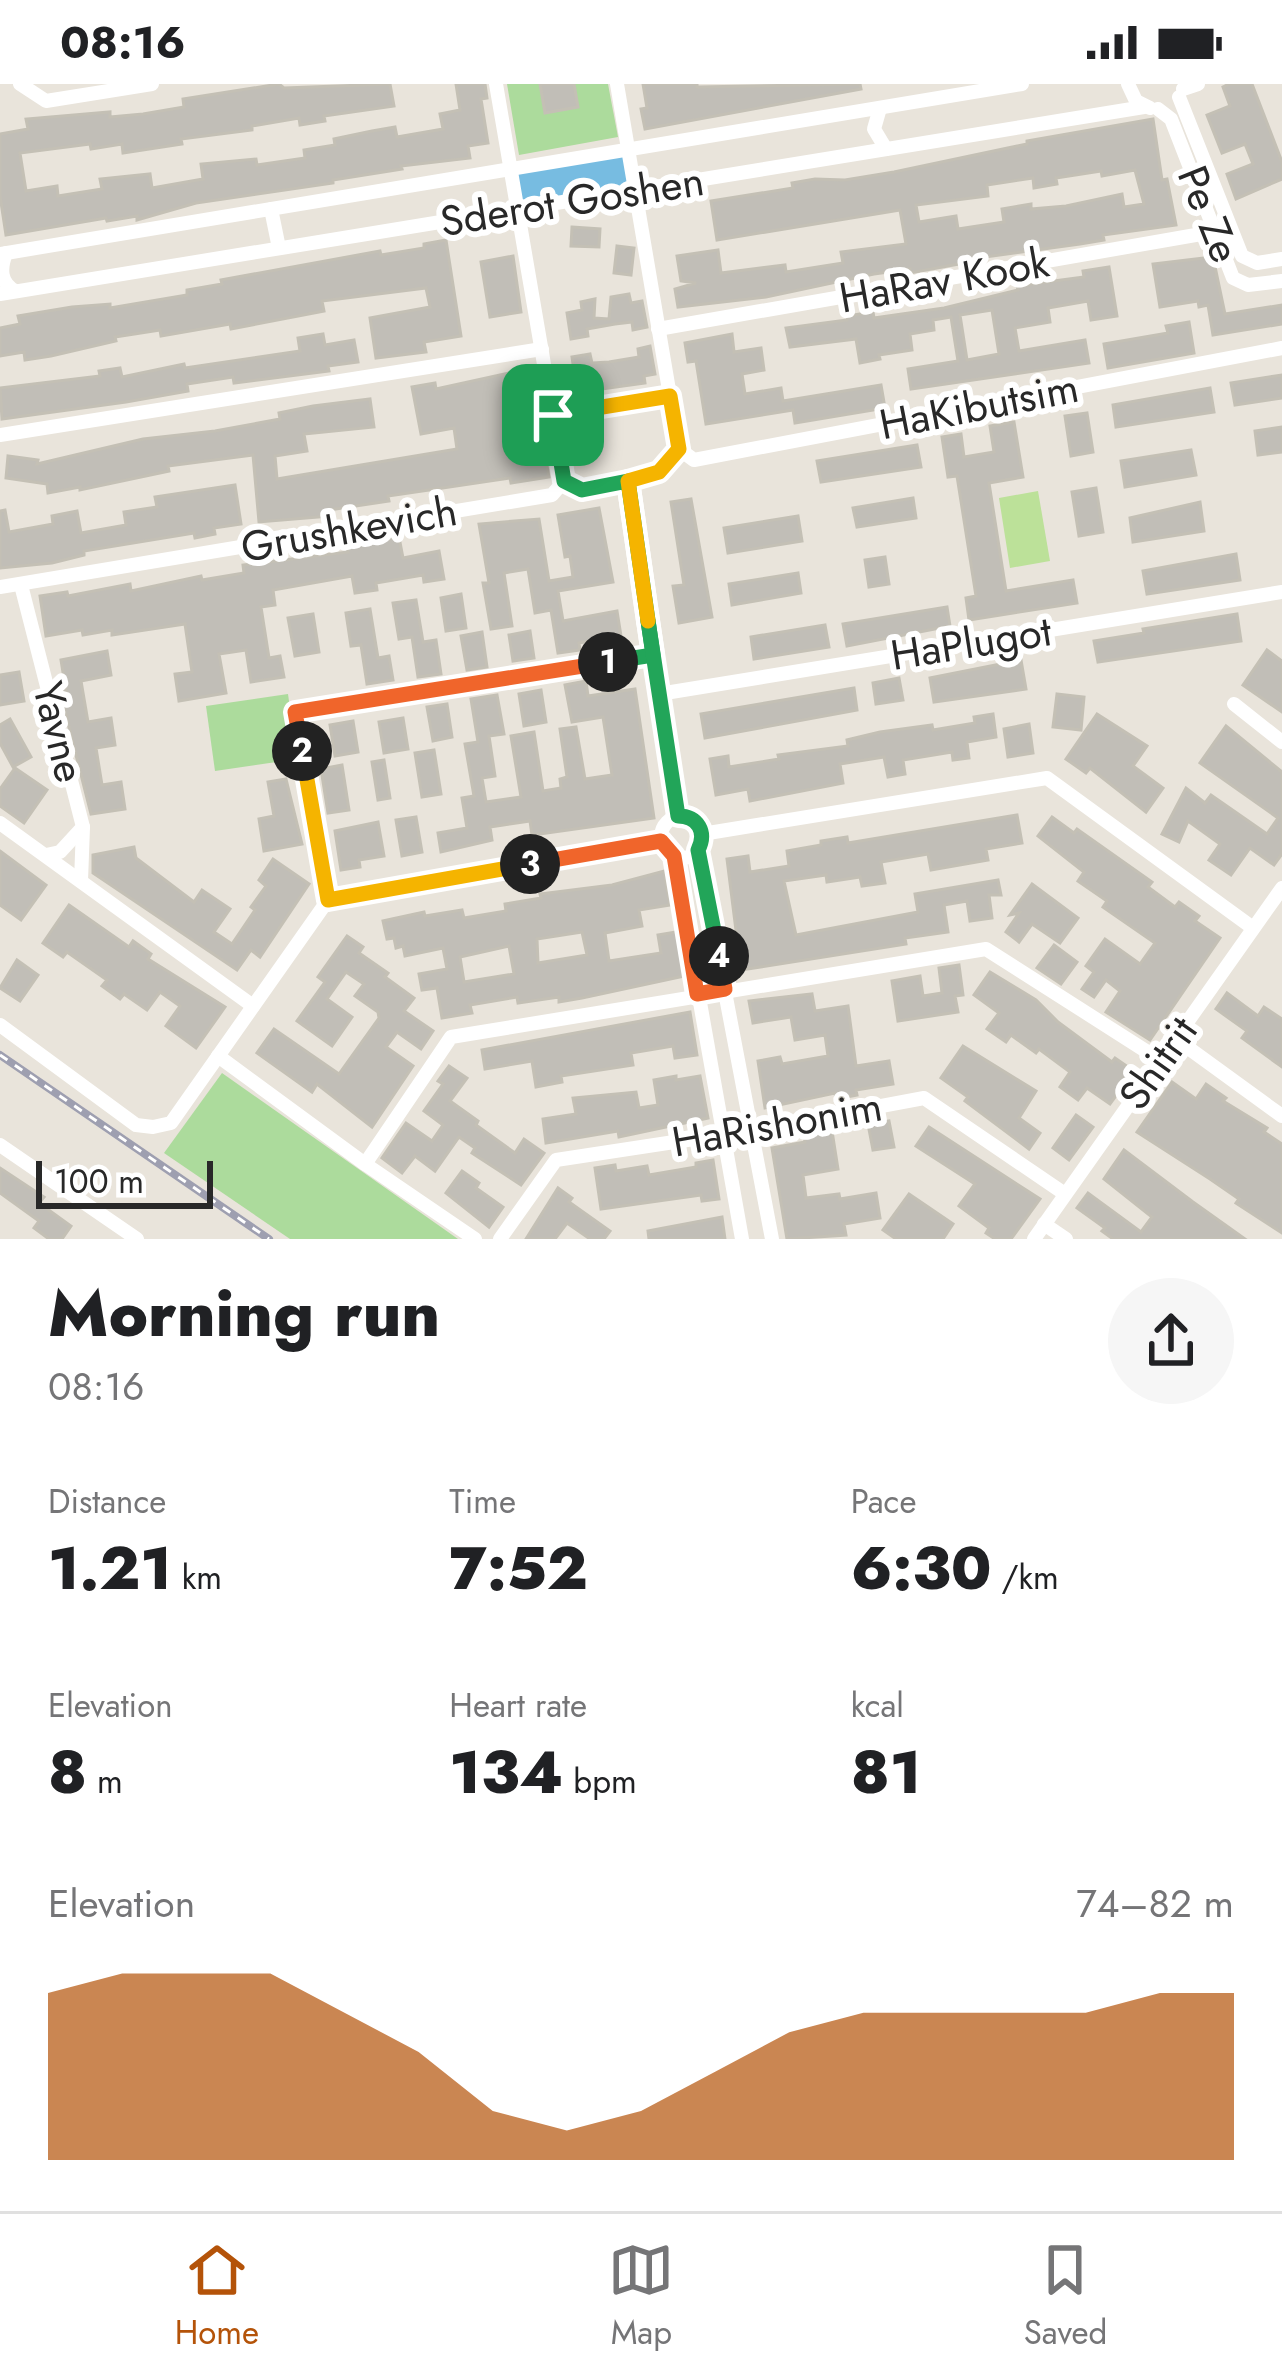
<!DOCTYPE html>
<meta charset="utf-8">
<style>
:root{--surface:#fff;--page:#f6f6f6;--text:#202124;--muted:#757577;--line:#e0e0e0;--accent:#b45309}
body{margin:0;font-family:Jost,sans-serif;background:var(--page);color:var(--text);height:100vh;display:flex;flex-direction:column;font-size:45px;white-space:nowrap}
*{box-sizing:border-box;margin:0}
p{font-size:39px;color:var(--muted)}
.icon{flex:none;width:66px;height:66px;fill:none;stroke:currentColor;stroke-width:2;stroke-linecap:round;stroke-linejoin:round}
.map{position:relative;height:1155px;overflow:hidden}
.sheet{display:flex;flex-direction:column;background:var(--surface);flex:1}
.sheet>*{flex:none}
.scale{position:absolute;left:36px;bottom:30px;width:177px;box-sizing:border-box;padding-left:12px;border:6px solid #282828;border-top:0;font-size:33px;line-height:42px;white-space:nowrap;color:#282828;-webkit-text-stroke:9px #fff;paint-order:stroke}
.pin{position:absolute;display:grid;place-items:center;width:102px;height:102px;color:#fff;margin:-51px;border-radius:24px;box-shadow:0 6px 18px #0006}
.km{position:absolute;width:60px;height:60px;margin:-30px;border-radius:50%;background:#222;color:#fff;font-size:33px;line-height:60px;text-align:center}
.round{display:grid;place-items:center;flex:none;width:126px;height:126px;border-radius:63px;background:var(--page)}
.overview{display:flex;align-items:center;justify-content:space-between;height:204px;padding:0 48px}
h1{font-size:66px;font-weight:800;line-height:90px}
.metrics{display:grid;grid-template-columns:repeat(3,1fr);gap:18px;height:204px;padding:12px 48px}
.metrics div{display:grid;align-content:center}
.metrics b{font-size:60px;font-weight:800}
.metrics small{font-size:33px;font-weight:400}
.metrics p{font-size:33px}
.chart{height:336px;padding:24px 48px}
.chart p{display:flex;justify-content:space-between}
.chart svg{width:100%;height:216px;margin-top:12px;fill:var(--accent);opacity:.7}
.status{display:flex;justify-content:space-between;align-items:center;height:84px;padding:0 60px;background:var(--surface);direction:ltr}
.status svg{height:33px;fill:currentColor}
.dock{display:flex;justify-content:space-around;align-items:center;height:168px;border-top:3px solid var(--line);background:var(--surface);font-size:33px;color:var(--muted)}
.dock a{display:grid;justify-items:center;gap:6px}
.dock .selected{color:var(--accent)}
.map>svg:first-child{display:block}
.green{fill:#acdb9c}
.pitch{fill:#bce199}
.water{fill:#77bce1}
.building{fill:#c1beb7;stroke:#c4c0b5;stroke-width:3;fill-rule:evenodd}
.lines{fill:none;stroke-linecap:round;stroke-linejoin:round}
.minor{stroke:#fff;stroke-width:14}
.rail-casing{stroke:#9e9fb0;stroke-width:8}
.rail{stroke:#fff;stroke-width:3;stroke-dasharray:9;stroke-linecap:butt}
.split-1-casing{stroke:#fff;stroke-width:24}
.split-2-casing{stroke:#fff;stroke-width:24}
.split-3-casing{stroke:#fff;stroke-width:24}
.split-4-casing{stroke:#fff;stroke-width:24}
.split-5-casing{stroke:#fff;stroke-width:24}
.split-6-casing{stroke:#fff;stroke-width:24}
.split-1{stroke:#22a559;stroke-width:15}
.split-2{stroke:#f0652b;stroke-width:15}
.split-3{stroke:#f5b400;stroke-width:15}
.split-4{stroke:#f0652b;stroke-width:15}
.split-5{stroke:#22a559;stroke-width:15}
.split-6{stroke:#f5b400;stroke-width:15}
.labels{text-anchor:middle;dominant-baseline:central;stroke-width:12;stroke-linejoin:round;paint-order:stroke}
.street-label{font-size:42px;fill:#282828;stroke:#fff}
</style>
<div class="status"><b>08:16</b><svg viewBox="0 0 49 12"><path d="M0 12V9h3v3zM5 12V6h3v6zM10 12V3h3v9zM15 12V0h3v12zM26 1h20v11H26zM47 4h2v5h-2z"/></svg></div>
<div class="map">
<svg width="1282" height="1155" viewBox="0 0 1282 1155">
<rect width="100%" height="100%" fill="#e9e4db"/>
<g class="green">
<polygon points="507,0 608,0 618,53 519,71"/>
<polygon points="288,610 297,675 215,687 206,622"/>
<polygon points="222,989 458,1155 290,1155 164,1069"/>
</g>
<polygon class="pitch" points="1038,407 1050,477 1010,484 999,414"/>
<polygon class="water" points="625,69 632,104 521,122 516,87"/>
<g class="building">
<polygon points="279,0 284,4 390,0 394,22 324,32 325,37 300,41 299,34 252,42 252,46 181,55 182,60 123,69 122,60 91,65 90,60 20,69 26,107 57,102 58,112 102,105 100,95 150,90 152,104 203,95 201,80 256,75 257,81 305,74 304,66 335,61 334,55 372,47 395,43 397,53 443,45 440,30 460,26 456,0 485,0 487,14 481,15 488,59 468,62 470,74 401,82 402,85 333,96 333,99 196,119 137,136 137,132 107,137 106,134 6,151 0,112 0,50 28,45 26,35 110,28 110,33 143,30 184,23 183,15"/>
<polygon points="540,0 574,0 578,23 545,29"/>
<polygon points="643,0 697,0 697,3 860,0 861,5 645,45 641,25 647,24"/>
<polygon points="1229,0 1252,0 1282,78 1282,95 1236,115 1227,90 1253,80 1245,60 1222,69 1207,31 1230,22 1223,3"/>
<path d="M1153,35L1162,96L1167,95L1176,141L1103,151L1104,156L1080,160L963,176L964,179L910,189V185L874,190L766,213L678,223L675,205L696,199L681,197L677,172L718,166L721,189L785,181L786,188L843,179L841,168L906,160L900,126L717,156L711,117L793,104L792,99L815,95L845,96L894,88L1027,60V57ZM1135,86L1144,120L1124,123L1122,110L1066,122L1031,125V120L1002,125L1004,138L958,145L956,132L919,138L916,121L988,112L987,101L1033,94L1034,104L1057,100L1056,94L1101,87L1102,92Z"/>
<polygon points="572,143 600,145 599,163 571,162"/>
<polygon points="446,156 461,252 424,258 426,268 376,274 370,234 430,223 426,204 322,217 324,227 231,245 230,240 161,252 160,246 115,253 116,257 51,272 25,276 24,268 0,272 0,244 20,240 18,232 72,223 110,220 110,224 187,211 187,206 222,200 221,196 380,167 381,171 424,164 424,160"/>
<polygon points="617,162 634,164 631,191 614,189"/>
<polygon points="513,172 521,228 490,233 481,178"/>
<polygon points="1213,173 1225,230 1282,221 1282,240 1213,251 1208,221 1199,223 1198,217 1160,223 1153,180"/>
<path d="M1109,183L1117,232L1091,236L1088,217L1048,224L1050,238L1015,244L1019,267L1085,256L1089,279L911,305L908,285L958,277L951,233L933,236L934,246L910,250L912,266L879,271L880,275L860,279L856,255L790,263L786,244L847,236V232L873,228L874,234L944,224L1018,206L1017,202L1084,193L1083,187ZM992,226L999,270L967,276L960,231Z"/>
<polygon points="629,210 631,219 642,217 647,243 633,246 632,238 615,240 587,245 588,252 571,255 567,229 582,226 581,218 595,215 594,234 609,235 611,213"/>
<polygon points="1189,238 1194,269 1108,284 1104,260 1168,249 1166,242"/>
<polygon points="323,250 325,261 354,256 358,278 328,282 329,287 234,299 233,293 187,300 188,307 126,318 2,335 0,304 100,292 99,287 120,284 122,293 184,280 185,284 300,267 298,254"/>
<polygon points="732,250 734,268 761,264 764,286 742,290 745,310 781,304 783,317 881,301 885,324 795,339 793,326 706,340 696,277 688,278 685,259"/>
<polygon points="650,262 655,290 644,292 645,299 594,306 593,299 576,301 572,273 590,270 592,279 609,278 639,273 638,265"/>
<polygon points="532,284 539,332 530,334 536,372 545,371 549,393 511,399 510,394 429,406 388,412 389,417 329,426 329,432 259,438 253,371 168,382 169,387 80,406 80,403 48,409 47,400 6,394 8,372 38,376 37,380 143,355 215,347 280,335 279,329 313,322 370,315 374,343 304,350 307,367 275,372 277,395 457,365 454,344 421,350 412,303 435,299 436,305"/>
<polygon points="1282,291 1282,314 1235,321 1231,299"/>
<polygon points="1210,304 1214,328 1116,343 1113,321"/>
<polygon points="1087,329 1093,368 1071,372 1065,332"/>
<polygon points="1014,338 1023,393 989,399 1006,507 1073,496 1077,519 969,536 966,514 976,512 957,392 948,393 942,353 961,350 964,373 994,368 990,342"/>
<polygon points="1282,343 1282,368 1258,371 1255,347"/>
<polygon points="917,361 921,383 821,398 817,377"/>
<polygon points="1191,366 1196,391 1125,403 1121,377"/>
<polygon points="235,401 241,440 214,444 215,450 195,454 194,449 84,467 84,471 52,479 0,484 0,427 5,426 9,448 53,440 52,432 77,427 81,449 126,441 124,428 157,423 155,413"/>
<polygon points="1096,404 1103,448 1079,452 1072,408"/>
<polygon points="913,414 916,434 857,443 853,424"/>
<polygon points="691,415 712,533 679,539 673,502 684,501 671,418"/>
<polygon points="1200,418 1204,447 1133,458 1130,434"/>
<polygon points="599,424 613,498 558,507 563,537 617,527 621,552 579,559 580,566 558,569 551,526 535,529 528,485 504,489 512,542 491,545 483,499 489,499 479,440 539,435 549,497 573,493 570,472 565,473 558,431"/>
<polygon points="798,432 802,457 728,469 724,444"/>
<polygon points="399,453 403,474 439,467 444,495 424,498 423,491 376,499 377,506 355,509 352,492 273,506 275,521 261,523 269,574 280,572 284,593 251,598 246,566 219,570 226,609 179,617 175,590 192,588 185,540 112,551 112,546 83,551 82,546 46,552 40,512 67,508 68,512 130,500 131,507 201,492 202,496 244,489 243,481 348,468 347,464"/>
<polygon points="1236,470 1240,496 1147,510 1143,487"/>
<polygon points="885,473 889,500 869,503 865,476"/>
<polygon points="798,489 801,509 732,521 729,500"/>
<polygon points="461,510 466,544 446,547 441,514"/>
<polygon points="416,516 423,558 436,556 441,590 418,593 412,553 399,555 393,519"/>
<polygon points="947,523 950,542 847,562 843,540"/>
<polygon points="370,525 378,574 389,572 393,596 367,600 361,561 351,562 346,529"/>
<polygon points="313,530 319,568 295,572 288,534"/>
<polygon points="1237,530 1241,557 1098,578 1094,557 1144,549 1143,545"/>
<polygon points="825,541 829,563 754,575 751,553"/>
<polygon points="530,547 534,574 513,577 509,551"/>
<polygon points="482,548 487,583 467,586 461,552"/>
<polygon points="1267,566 1282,577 1282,628 1243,601"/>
<polygon points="107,567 111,591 81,597 88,638 111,634 115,661 96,664 102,701 121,698 125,725 91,730 60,608 66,607 61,576"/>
<polygon points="1021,576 1026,605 934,618 930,594"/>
<polygon points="19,588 24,617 0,621 0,591"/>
<polygon points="899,594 903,616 876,620 873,599"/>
<polygon points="586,597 588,612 635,605 654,734 532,751 530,737 490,743 492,756 441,768 438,749 467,744 462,714 474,712 465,660 478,658 471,615 497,611 504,650 489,652 495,692 482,694 486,718 521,713 511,652 534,648 543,707 561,704 560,695 567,693 560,645 576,643 585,695 612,691 603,633 572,638 565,601"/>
<polygon points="854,604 857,626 705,654 701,630"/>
<polygon points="541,606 546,638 524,642 519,610"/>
<polygon points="1057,610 1084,613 1081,646 1053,643"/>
<polygon points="447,620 452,653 433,657 427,623"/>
<polygon points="993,630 996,653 967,658 969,674 953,676 952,668 903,676 905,690 888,693 884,673 840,680 843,699 750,717 748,705 716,711 710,675 728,672 729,683 779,675 778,671 848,662 847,656 880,648 932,641 933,646 975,639 974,633"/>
<polygon points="1097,630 1147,662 1133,682 1163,704 1146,728 1090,684 1086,689 1066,675"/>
<polygon points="403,634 408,665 384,669 379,638"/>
<polygon points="10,635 31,673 13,683 0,659 0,641"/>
<polygon points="353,637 358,668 335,672 330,641"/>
<polygon points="1029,640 1033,669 1008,673 1004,645"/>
<polygon points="1226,642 1282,688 1282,770 1274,781 1250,764 1231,791 1209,776 1220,760 1188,737 1179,758 1162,750 1186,704 1205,719 1211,711 1267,750 1278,734 1200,679"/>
<polygon points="434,666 441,710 422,713 415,669"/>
<polygon points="384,676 390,714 378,716 372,678"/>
<polygon points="342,681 349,726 328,729 321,685"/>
<polygon points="15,684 47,706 24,739 0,722 0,705"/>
<polygon points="286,695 302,760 264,767 259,735 274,732 268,698"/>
<polygon points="1017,731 1022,759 986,765 988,776 931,786 928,770 881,778 885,799 862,802 860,793 827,798 826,791 784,797 796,851 918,828 915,810 998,796 1001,811 989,811 992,834 970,837 967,817 944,821 948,848 905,854 906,860 741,886 727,775 748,772 750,788 789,782 787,767 821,761 821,757 847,753 848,759"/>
<polygon points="416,733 422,768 402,772 396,736"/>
<polygon points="1052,733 1074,749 1077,745 1152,798 1148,803 1175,823 1179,818 1199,832 1195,837 1220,854 1150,956 1106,928 1120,907 1106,896 1094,913 1082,905 1094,888 1086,882 1105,855 1140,880 1155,859 1103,823 1107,817 1078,797 1084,788 1038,752"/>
<polygon points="378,738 384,772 359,776 360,783 341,786 335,747"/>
<polygon points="134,763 136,774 194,818 202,806 230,825 214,848 232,860 255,826 251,823 266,802 259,796 273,775 309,800 260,873 251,866 237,886 93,789 93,771"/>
<polygon points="0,767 46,801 21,836 0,821"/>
<path d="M664,787L670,821L639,826L642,842L605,849L609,877L661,869L658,851L676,848L684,892L582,914L559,918V913L518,919L517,913L470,921L472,929L442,934L437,904L422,906L419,890L447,885L443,864L405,872L403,862L396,864L394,854L387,855L383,837L424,828L425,832L462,826L464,834L506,827L505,820L541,814L540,810L612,801ZM582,848L587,871L538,879L537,855ZM509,862L514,890L464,898L460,873Z"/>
<polygon points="1032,800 1078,834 1060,859 1032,840 1019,858 1006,848 1019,829 1010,831"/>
<polygon points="69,821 129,863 133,857 151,870 148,875 225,923 196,964 166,942 180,922 160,908 147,926 124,910 120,915 102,902 107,896 67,868 63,873 43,859"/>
<polygon points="347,852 363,863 359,869 388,889 385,893 414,914 404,927 433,947 421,965 397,948 386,963 413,982 372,1043 317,1000 312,1008 257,969 274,945 339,990 379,934 378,928 355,912 364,900 346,888 327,915 352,933 332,962 297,937 325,898 318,893"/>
<polygon points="1054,861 1077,878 1061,900 1037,884"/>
<polygon points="17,876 38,891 20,917 0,904"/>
<polygon points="959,881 963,911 955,912 958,928 898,937 892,897 920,892 923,912 942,909 939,884"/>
<polygon points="990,888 1036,916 1058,938 1112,978 1115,974 1134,987 1110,1020 1087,1004 1078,1016 1060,1003 1070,988 1039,965 1036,969 1011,951 1006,958 987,945 999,929 974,911"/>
<polygon points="1227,909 1258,932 1264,923 1282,935 1282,983 1242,954 1247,947 1216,925"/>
<polygon points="812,910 815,927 848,922 856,982 889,977 893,1000 856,1006 857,1011 836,1015 835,1009 765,1024 758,977 780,973 782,980 828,972 825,951 795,956 791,933 753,939 749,917"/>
<polygon points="690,928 697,971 675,974 673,962 631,969 633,981 561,992 562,998 536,1003 532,977 485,985 482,966"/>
<polygon points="963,962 1036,1007 1019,1034 1040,1049 1029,1065 965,1017 968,1013 941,994"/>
<polygon points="449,982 467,994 450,1017 478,1037 476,1041 515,1069 524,1055 544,1069 521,1101 472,1069 475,1064 459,1053 435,1087 415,1072 402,1089 382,1074 406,1039 432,1057 443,1041 424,1027 443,1000 438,997"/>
<polygon points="676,992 676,996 700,992 708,1034 619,1053 618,1047 546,1059 543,1035 576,1030 573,1014 636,1008 639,1024 658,1021 654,996"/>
<polygon points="1172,998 1196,1015 1206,1000 1226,1014 1223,1017 1267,1044 1264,1048 1282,1060 1282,1149 1236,1119 1239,1115 1210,1095 1137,1048"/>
<polygon points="1076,1031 1093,1043 1069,1076 1053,1064"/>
<polygon points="889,1037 894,1063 873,1066 868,1040"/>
<polygon points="929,1043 1040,1115 1011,1155 995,1155 986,1149 989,1144 959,1122 975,1100 916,1062"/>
<polygon points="832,1047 838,1085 803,1091 806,1114 839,1110 840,1115 876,1109 880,1134 844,1140 846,1151 787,1155 772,1064 805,1058 804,1052"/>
<polygon points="1124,1066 1193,1118 1245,1155 1113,1155 1102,1147 1105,1144 1077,1124 1088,1109 1141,1148 1152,1133 1104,1095"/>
<polygon points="713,1076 719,1115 702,1117 701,1111 601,1125 595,1084 615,1081 616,1087 647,1082 649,1091 696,1083 696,1079"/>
<polygon points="0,1084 44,1113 39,1119 71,1142 62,1155 49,1155 34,1144 39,1137 0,1109"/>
<polygon points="462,1087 479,1099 476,1104 503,1123 489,1143 446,1109"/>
<polygon points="558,1104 572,1114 569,1118 610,1147 604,1155 590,1155 567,1139 555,1155 526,1155"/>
<polygon points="909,1110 953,1140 943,1155 896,1155 883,1146"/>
<polygon points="722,1133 725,1155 649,1155 648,1147"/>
</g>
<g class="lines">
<g class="minor">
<polyline points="20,0 46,17 152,0"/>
<polyline points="496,0 564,397"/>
<polyline points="617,0 679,365"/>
<polyline points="1128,0 1136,17 1150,24"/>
<polyline points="1183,5 1198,0"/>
<polyline points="1179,13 1242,172 1257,179 1282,175"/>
<polyline points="880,24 874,45 886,65"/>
<polyline points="1158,25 1171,35 1233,194 1248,201 1282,197"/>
<polyline points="271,125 279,164"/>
<path d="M6,169C0,185 0,198 15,207"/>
<polyline points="0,170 1022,0"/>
<polyline points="0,210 1144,23"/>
<polyline points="658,245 1230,145"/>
<polyline points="553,331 670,312"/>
<polyline points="0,351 542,265"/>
<polyline points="679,365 694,376 1282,264"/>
<polyline points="628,396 678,732"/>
<polyline points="564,397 582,406 659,388 679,365"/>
<polyline points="21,501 83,743 81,797"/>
<polyline points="0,503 552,411 564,397"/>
<polyline points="659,610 1282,508"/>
<polyline points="1234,620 1282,658"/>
<circle cx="682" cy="753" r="21"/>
<polyline points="0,739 253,922"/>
<polyline points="702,750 1047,694 1253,844"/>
<polyline points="698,766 772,1155"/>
<polyline points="46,771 60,768 83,743"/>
<polyline points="674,772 742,1155"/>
<polyline points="328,816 295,629 654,571"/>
<polyline points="0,941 136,1041 153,1043 171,1039 328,816 661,757"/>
<polyline points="1176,955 1282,1032"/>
<polyline points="218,972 365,1080 475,1155"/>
<polyline points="0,1061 137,1155"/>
<polyline points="365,1080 451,953 986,865 1160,976"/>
<polyline points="1044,1140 1066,1155"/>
<polyline points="500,1155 556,1076 753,1046 924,1014 1065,1110"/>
<polyline points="1034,1155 1282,804"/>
</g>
<g class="rail-casing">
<polyline id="rail" points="0,971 269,1155"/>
</g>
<use href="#rail" class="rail"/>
</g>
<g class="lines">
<g class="split-1-casing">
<polyline id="split-1" points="553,331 564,397 582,406 628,397 653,571 608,578"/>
</g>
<g class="split-2-casing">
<polyline id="split-2" points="302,667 295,628 608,578"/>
</g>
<g class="split-3-casing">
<polyline id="split-3" points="302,667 328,816 530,780"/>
</g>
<g class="split-4-casing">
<polyline id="split-4" points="530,780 661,757 674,772 697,910 725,905 719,872"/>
</g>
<g class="split-5-casing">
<path id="split-5" d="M648,537L678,732C698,732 707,748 698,766L719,872"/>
</g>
<g class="split-6-casing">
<polyline id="split-6" points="553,331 670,312 679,365 659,388 628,397 648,537"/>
</g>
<use href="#split-1" class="split-1"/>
<use href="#split-2" class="split-2"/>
<use href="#split-3" class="split-3"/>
<use href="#split-4" class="split-4"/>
<use href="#split-5" class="split-5"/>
<use href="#split-6" class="split-6"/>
</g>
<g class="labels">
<g class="street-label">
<text transform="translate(572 117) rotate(-9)">Sderot Goshen</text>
<text transform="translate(1209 130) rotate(68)">Pe Ze</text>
<text transform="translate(944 196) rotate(-10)">HaRav Kook</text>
<text transform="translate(979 322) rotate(-11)">HaKibutsim</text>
<text transform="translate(349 445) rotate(-10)">Grushkevich</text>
<text transform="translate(971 559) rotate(-9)">HaPlugot</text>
<text transform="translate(59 648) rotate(76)">Yavne</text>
<text transform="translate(1158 979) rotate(-55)">Shitrit</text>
<text transform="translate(777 1040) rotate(-10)">HaRishonim</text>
</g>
</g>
</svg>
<div class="scale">100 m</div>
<div class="pin" style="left:553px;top:331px;background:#1e9e55"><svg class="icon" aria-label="arrive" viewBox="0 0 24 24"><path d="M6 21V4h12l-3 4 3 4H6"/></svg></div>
<b class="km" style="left:608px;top:578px">1</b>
<b class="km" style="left:302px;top:667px">2</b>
<b class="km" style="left:530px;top:780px">3</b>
<b class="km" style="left:719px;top:872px">4</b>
</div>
<section class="sheet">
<div class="overview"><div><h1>Morning run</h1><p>08:16</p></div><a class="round"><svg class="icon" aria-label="share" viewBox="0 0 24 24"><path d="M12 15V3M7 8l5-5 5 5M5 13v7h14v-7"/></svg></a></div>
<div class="metrics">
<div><p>Distance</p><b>1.21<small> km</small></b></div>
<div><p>Time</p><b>7:52</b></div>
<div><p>Pace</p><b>6:30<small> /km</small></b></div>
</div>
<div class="metrics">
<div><p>Elevation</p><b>8<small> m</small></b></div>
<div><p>Heart rate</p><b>134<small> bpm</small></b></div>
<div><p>kcal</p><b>81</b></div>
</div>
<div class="chart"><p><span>Elevation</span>74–82 m</p>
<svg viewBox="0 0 160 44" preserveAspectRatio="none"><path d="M0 44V10L10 6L20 6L30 6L40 14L50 22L60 34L70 38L80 34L90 26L100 18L110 14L120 14L130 14L140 14L150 10L160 10V44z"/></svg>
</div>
</section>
<nav class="dock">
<a class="selected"><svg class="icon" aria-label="home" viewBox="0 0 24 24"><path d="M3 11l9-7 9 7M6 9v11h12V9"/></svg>Home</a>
<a><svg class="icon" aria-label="map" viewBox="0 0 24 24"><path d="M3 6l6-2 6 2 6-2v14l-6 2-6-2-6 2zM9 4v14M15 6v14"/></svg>Map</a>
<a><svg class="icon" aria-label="saved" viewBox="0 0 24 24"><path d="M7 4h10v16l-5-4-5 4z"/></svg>Saved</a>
</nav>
